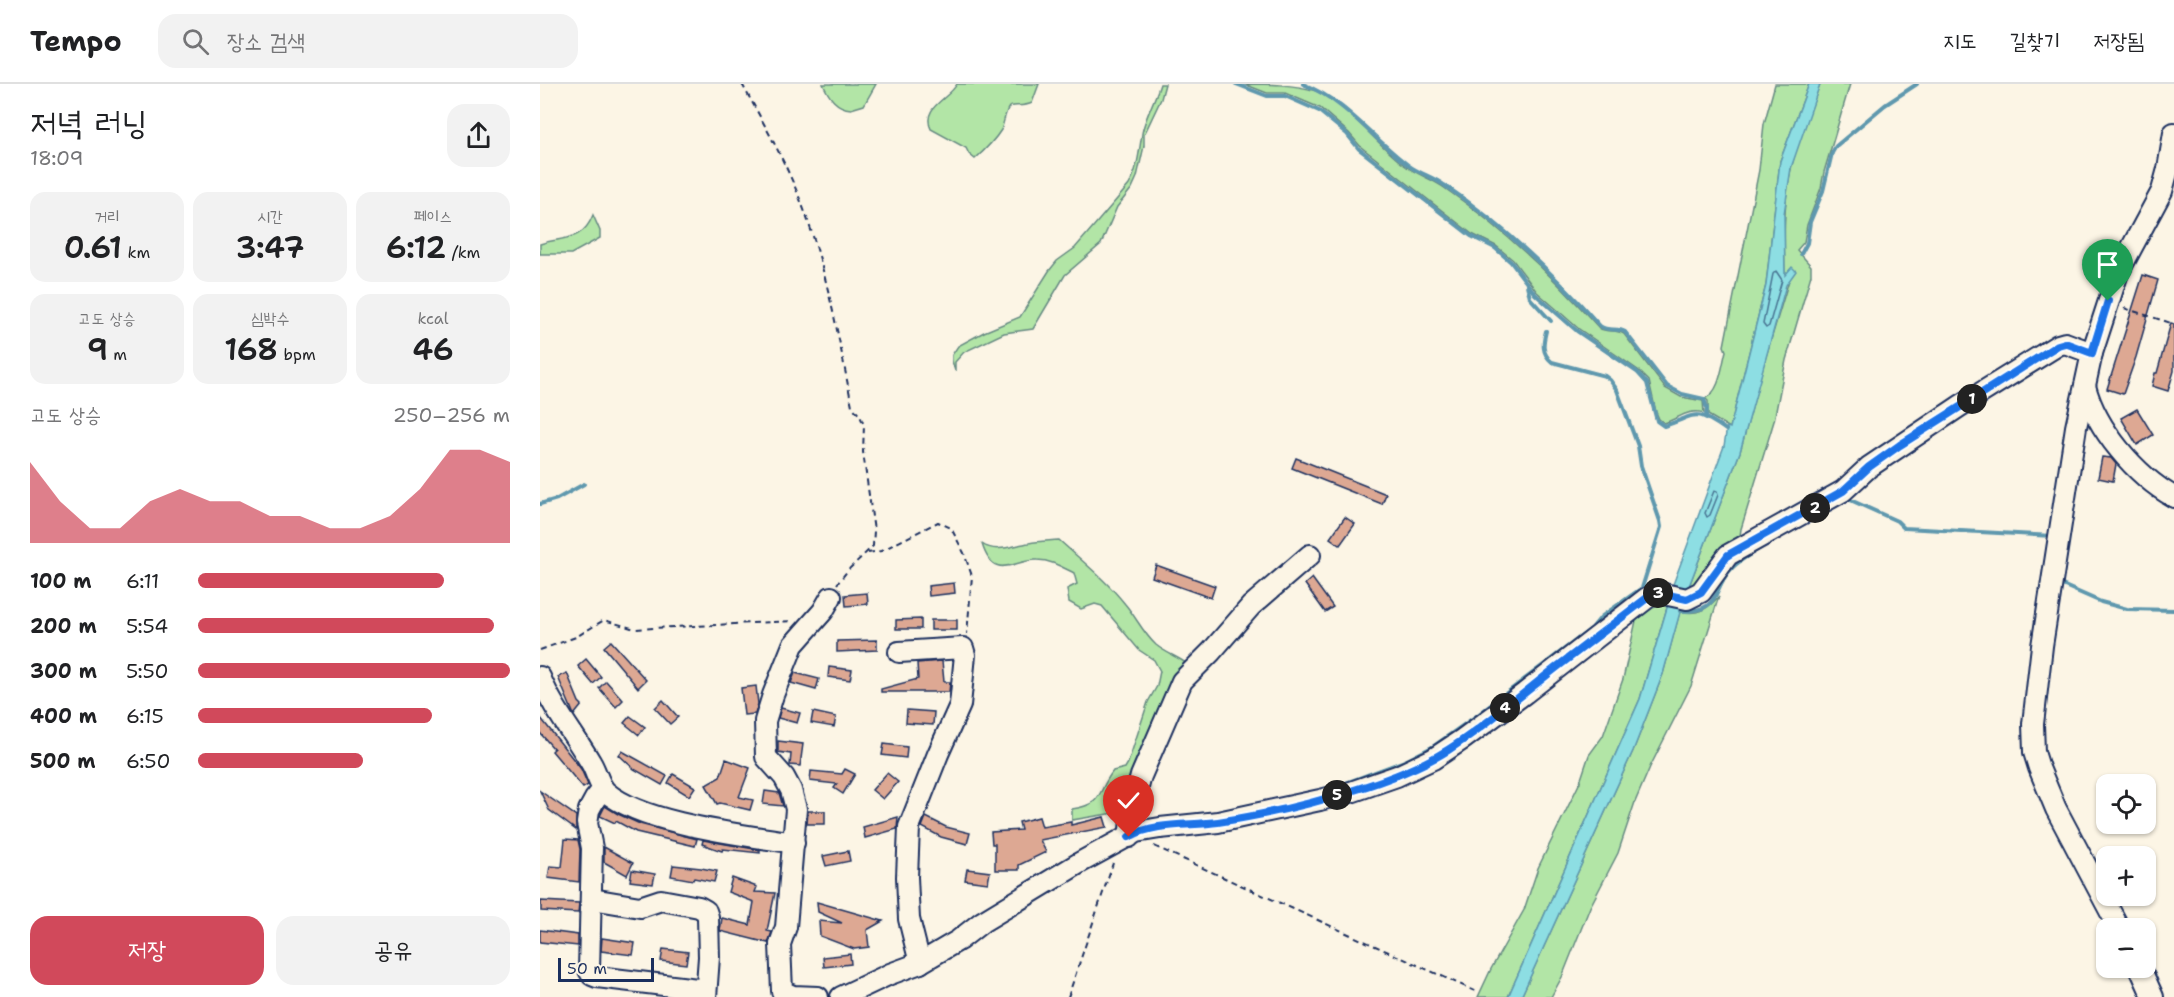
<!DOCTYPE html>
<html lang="ko">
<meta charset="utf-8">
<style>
:root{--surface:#fff;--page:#f2f2f2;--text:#202124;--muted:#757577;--line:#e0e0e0;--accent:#d1495b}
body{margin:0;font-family:"Shantell Sans","Poor Story",sans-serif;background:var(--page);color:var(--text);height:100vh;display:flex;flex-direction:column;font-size:22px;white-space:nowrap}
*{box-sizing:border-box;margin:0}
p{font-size:20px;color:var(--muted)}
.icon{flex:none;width:33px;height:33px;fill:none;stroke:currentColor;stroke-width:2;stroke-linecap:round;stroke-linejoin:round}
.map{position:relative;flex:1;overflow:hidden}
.sheet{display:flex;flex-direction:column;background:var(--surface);width:540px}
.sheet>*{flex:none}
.controls{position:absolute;left:1556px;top:690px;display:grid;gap:12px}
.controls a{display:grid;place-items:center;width:60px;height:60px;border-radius:12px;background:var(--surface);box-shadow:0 2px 4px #0004;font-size:30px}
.scale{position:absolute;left:18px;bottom:15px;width:96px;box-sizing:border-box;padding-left:6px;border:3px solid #1b2f5e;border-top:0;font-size:16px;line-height:21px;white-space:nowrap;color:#1b2f5e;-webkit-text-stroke:4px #fcf5e5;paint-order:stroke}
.pin{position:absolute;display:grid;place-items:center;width:51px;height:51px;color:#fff;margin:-62px -26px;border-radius:50% 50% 50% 0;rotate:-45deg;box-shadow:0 0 6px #0007}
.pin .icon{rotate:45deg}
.km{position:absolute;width:30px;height:30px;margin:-15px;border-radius:50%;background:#222;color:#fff;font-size:16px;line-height:30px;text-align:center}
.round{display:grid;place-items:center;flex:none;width:63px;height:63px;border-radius:18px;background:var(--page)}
.headline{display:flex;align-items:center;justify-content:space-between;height:102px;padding:0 30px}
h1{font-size:33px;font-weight:600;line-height:45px}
.stats{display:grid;grid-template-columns:repeat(3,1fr);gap:9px;height:102px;padding:6px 30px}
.stats div{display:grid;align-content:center;border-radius:15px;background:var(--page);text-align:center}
.stats b{font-size:30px;font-weight:600}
.stats small{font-size:16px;font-weight:400}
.stats p{font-size:16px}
.chart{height:168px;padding:12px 30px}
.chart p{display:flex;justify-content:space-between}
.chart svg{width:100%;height:108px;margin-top:6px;fill:var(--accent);opacity:.7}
.primary-button{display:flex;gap:12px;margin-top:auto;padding:12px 30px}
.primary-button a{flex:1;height:69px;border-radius:18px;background:var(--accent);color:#fff;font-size:24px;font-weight:600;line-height:69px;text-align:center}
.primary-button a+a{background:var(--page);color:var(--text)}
ul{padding:0 30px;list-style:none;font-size:20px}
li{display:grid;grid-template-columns:96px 72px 1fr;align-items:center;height:45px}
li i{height:15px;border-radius:8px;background:var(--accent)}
header{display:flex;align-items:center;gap:36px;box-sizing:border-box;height:84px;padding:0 30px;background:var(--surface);border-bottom:2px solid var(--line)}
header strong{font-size:28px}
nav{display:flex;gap:33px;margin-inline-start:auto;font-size:21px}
.search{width:420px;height:54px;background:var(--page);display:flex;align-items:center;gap:15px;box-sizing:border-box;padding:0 21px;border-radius:18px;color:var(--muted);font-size:22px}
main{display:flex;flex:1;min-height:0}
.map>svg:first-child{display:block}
.green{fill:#b2e5a6;stroke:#668a82;stroke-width:1.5}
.water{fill:#8ddee3;stroke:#5f98ae;stroke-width:1.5}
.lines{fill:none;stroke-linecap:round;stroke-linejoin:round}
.shore{stroke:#497593;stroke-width:1.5}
.stream{stroke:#5f98ae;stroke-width:4}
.building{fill:#dda893;stroke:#1b2f5e;stroke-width:1.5}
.minor-casing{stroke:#1b2f5e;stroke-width:24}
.path{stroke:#1b2f5e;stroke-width:2;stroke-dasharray:6 4.5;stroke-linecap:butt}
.minor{stroke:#fcf5e5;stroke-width:20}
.route-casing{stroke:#fff;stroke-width:12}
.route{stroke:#1a73e8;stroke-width:8}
</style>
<header>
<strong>Tempo</strong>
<div class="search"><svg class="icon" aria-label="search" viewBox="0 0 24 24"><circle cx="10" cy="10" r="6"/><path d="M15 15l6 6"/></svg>장소 검색</div>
<nav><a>지도</a><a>길찾기</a><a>저장됨</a></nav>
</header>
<main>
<section class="sheet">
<div class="headline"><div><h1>저녁 러닝</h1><p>18:09</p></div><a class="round"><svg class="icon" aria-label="share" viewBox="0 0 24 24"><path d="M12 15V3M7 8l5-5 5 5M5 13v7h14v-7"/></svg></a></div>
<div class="stats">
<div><p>거리</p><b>0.61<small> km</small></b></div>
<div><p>시간</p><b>3:47</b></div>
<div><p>페이스</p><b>6:12<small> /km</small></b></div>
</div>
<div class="stats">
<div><p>고도 상승</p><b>9<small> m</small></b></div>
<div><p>심박수</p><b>168<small> bpm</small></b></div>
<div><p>kcal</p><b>46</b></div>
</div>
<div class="chart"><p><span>고도 상승</span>250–256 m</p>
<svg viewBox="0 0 160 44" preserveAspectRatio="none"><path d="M0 44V11L10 27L20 38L30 38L40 27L50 22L60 27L70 27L80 33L90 33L100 38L110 38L120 33L130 22L140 6L150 6L160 11V44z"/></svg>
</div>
<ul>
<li><b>100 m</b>6:11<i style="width:79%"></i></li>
<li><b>200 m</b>5:54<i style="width:95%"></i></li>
<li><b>300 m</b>5:50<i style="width:100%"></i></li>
<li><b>400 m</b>6:15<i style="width:75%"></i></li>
<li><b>500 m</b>6:50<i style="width:53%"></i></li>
</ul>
<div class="primary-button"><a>저장</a><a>공유</a></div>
</section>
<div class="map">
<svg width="1634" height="913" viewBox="0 0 1634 913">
<rect width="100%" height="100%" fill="#fcf5e5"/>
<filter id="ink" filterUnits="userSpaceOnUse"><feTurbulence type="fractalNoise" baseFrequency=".0167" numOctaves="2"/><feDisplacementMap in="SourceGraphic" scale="12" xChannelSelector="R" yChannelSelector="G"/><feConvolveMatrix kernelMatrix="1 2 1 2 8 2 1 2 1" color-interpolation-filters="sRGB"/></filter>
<g filter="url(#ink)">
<g class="green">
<path d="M283,0H336L324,21L311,25C296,24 289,13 283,0Z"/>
<path d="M417,0H499L492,19C485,23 472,21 469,23C465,28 464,39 461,46C454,57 445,66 435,75L429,70L426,64L391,45C381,23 409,15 417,0Z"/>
<path d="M620,0H625L621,15L604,51V62L597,93L592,104L577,123L561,160L525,191L493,245L464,249L424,268L415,278V287L412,277V271L418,262L444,248L480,233L509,187L517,177L535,164L589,101C598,85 599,67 602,50C603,38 616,14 620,0Z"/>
<path d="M704,0C728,0 753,0 776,7C811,23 836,61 867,83C878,91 892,95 903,103C960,142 1013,192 1059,244C1067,249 1076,245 1084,250L1125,304L1141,313L1163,317L1164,329C1149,324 1138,335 1124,339L1119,335L1116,328L1109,297L1098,286L1039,245L997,208L973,176L956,162L932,150L821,63L809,49L780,24L745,9H727Z"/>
<path d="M1235,0H1269L1240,77L1226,201L1190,344L1168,331V317L1165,314C1180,309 1182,281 1186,267L1184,262L1219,86L1224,40Z"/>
<path d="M1280,0H1310L1284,88L1281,104L1267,141L1264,158L1257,166L1271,182V191L1246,276L1234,337L1201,445L1200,452L1205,456L1155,507L1146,510L1200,368L1224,279L1249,196L1245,193C1244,156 1243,120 1251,85C1258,56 1270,28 1280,0Z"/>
<path d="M53,131L60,147V154L31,170H0V160C23,152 42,159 53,131Z"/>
<path d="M519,456C542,477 566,496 585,520C596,533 603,549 616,561C627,570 639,573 650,582L586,727L532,736V725C565,720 556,709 573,687L585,684L588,679L608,618L617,602L620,587L614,576L599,566L562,522L555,520L541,525L529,518L527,505L537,500L534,489C522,483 511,476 497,476C474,475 454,499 442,460C456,470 474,461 489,459C499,457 509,457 519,456Z"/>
<path d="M1179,512L1151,602L1110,683L1095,718L1078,769L1050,823L1022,893L1011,913H981L1093,667L1123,590L1140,527C1157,532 1168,525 1179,512Z"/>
<polygon points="1129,517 1100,615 968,913 938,913 951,885 984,826 998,784 1040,698 1049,671 1063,652 1083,595 1097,532 1109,518"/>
</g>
<g class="water">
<polygon points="1269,0 1280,0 1251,84 1244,130 1245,191 1252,183 1256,187 1246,201 1200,368 1146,510 1131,506 1184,362 1187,343 1190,344 1226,201 1240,77"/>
<polygon points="1129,517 1142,521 1123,590 1093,667 981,913 968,913 1100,615"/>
</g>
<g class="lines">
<g class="shore">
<polygon points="1236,187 1242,196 1229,242 1226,244 1223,240 1233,190"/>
<polygon points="1174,407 1177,408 1178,411 1170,431 1167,433 1165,429"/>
</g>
<g class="stream">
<path d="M696,0L727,12H745L779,27L807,50L819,65L931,152L955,164L971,178L995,210L1037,247L1097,288L1107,299L1117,337L1124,342C1158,331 1153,323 1186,346"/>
<path d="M763,0C806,17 832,54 868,81C878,89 893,93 904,101C962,140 1014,190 1060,242C1068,248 1078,243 1085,248L1127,302L1142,310L1164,315L1167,325L1166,332"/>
<polyline points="1261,170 1267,159 1270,138 1283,107 1292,69 1296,62 1345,21 1377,0"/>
<polyline points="987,201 990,214 1011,237"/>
<polyline points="1306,414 1357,437 1364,444 1513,452"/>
<polyline points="0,420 17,415 44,400"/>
<polyline points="1520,497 1520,500 1561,518 1587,525 1634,526"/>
<path d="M1140,527C1184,528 1170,505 1193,483C1200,476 1211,470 1220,464"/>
<path d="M800,701L867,676L894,662L935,633L1052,544L1061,533L1102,504L1121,443L1120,437L1101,382L1098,362L1077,306L1070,296L1065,292L1012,278C1001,269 1003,259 1006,247"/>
</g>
</g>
<g class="building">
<polygon points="1603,191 1618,196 1596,273 1583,310 1567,305"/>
<polygon points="1631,239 1634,240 1634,287 1628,307 1612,302 1615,289 1617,289"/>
<polygon points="1597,325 1613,351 1597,361 1581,334"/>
<polygon points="1562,373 1571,374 1576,380 1573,397 1558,394"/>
<polygon points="756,374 846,410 842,420 752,384"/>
<polygon points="805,433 815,440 800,461 790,454"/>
<polygon points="616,481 675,502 671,514 612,493"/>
<polygon points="772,494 793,523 785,528 765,500"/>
<polygon points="414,499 415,509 389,512 388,502"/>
<polygon points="327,509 328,520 306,522 305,511"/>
<polygon points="381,535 381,545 356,545 356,536"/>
<rect x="391" y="536" width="26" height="10"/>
<polygon points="337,556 337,566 297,568 297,557"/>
<polygon points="71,557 106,596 98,604 64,563"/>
<polygon points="46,575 61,593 53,600 38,582"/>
<polygon points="402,577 404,598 410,598 409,608 341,608 341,605 378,595 377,579"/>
<polygon points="289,583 312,586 310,596 288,593"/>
<polygon points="27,589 39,618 42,621 34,631 18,593"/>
<polygon points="255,589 279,595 276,606 251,599"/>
<polygon points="66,597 83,616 76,623 59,604"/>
<polygon points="216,602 218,620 215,630 204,631 201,604"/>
<polygon points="123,616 138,633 130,640 115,624"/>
<polygon points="241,624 260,629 257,639 238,634"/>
<polygon points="367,626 394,628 393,641 366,639"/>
<polygon points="273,628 296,633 294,643 271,639"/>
<polygon points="90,632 105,643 99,651 84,639"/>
<polygon points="0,633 41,685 48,701 43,704 12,667 14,665 0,649"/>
<polygon points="238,657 263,660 260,682 250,681 251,670 238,668"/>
<polygon points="344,660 367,663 366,674 342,671"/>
<polygon points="82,667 127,692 122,701 94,685 79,671"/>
<polygon points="186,675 210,684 199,713 213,716 210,726 180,719 177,720 166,701 180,693"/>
<polygon points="305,685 315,690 303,710 294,704 297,700 270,697 271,687 302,690"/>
<polygon points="347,689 358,698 343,715 332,706"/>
<polygon points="133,690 155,703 149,712 128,699"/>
<polygon points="0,707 36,732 36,746 9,726"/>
<polygon points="225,707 239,709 243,722 223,720"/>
<polygon points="65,722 78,730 100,740 157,755 155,762 96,748 76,737 75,739 60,732"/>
<polygon points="268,727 285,727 285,740 267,740"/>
<polygon points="358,733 357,745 325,754 323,743"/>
<polygon points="386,733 406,743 430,749 427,760 401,753 382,743"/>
<polygon points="499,733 502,743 531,738 531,741 564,733 567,743 500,756 506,768 479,781 479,786 455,786 455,760 452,760 451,748 481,746 479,738"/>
<polygon points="25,755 38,756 40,765 39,798 8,794 10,782 22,783"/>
<polygon points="163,756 220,766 220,769 183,765 182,767 162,760"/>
<polygon points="64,763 93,779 87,791 64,778"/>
<polygon points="308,767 310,777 286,782 283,772"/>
<polygon points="133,781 161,784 177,787 174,798 154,794 153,796 131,792"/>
<polygon points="427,785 450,788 448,799 425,796"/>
<polygon points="92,786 115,790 113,800 90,797"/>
<polygon points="192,794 217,803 215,808 235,809 227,847 232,848 228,859 180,847 182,834 210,841 214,818 188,808"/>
<polygon points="1,817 39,819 38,829 1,827"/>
<polygon points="277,818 343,837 327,846 329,863 314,865 280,852 279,837 302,839 278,828"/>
<polygon points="0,846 38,851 38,862 0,858"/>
<polygon points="62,854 95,859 93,871 61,867"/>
<polygon points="123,865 148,868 146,880 121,877"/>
<polygon points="310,870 311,880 284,883 283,873"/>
</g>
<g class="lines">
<g class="minor-casing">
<g id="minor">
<path d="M1545,302C1556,345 1596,392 1634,413"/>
<polyline points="359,568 423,564 425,571 420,621 398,670 369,743 367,793 369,835 380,879"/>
<path d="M0,593C13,625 34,650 51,679C56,687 59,702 66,708C103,740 205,751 254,759"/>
<polyline points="63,705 55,715 49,726 47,739 52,764 49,886 52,891 57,893 166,906"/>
<polyline points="589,753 593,722 601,692 642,597 671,568 711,522 770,471"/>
<polyline points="52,815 100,823 121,816 159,823 166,827 168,833 169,873 166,913"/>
<polyline points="1579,844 1516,725 1499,684 1494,668 1493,640 1502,562 1536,343 1552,269 1578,189 1622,107 1628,85 1634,49"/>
<polyline points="1600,884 1613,913"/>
<polyline points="278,913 253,912 242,907 240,860 246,843 256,725 251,706 244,693 226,673 225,637 233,611 253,561 283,527 291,513"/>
<polyline points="301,913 350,890 380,879 419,856 442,838 541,778 596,748 620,744 678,738 780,716 811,708 857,692 893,675 923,655 985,609 1107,514 1119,509 1147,515 1161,508 1188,471 1303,407 1329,383 1420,322 1518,261 1525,259 1552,269"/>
</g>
</g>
<g class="path">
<path d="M202,0C227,45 253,91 269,140C289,199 300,260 312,322L320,332L324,341L323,368L334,447L333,462L308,486L297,500"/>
<polyline points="1584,224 1634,240"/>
<polyline points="328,469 341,467 398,438 411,444 424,469 432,492 427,550"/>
<polyline points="0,566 36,553 64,536 95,545 253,537"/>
<polyline points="614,762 937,908"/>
<polyline points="528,913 573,779"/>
</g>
<use href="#minor" class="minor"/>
</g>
</g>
<g class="lines" filter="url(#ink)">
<g class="route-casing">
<path id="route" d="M589,753C615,738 649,742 678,738C722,731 769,721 811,707C844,697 878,685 908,666C946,642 981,611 1017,583C1047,560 1077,537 1107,514L1119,509L1147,515L1161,508L1188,471L1303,407L1329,383L1360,361L1518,261L1525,259L1552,269L1568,217"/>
</g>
<use href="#route" class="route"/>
</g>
</svg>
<div class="controls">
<a><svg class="icon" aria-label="locate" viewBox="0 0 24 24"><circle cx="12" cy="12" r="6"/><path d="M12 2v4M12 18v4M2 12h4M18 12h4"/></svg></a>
<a>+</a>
<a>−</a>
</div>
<div class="scale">50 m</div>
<div class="pin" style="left:1568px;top:217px;background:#1e9e55"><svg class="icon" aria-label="arrive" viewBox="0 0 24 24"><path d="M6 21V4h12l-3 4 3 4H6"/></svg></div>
<div class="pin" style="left:589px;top:753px;background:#d93025"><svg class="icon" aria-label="check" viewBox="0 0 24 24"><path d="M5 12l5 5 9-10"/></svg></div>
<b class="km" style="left:1432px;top:315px">1</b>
<b class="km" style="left:1275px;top:424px">2</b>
<b class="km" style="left:1118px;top:509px">3</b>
<b class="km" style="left:965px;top:624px">4</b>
<b class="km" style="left:797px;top:711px">5</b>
</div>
</main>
